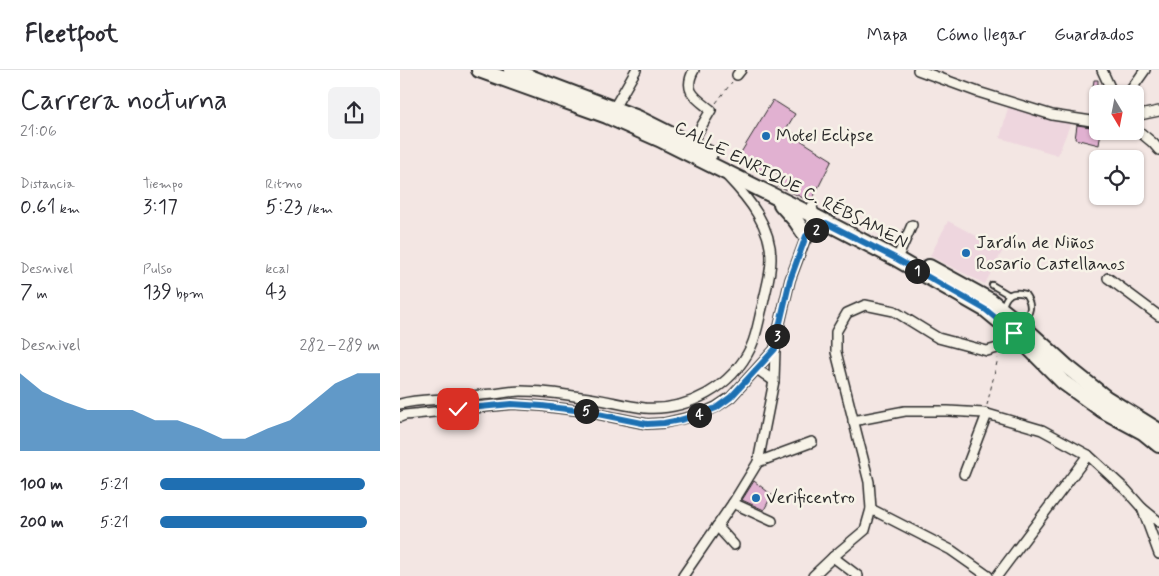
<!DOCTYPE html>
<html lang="es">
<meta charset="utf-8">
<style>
:root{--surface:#fff;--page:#f2f2f3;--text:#2b2b33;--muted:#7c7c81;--line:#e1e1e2;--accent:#1f6fb2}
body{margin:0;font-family:Mynerve,sans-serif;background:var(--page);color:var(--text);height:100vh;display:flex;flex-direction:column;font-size:19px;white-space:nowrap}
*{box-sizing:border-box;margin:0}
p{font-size:16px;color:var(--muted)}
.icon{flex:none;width:28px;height:28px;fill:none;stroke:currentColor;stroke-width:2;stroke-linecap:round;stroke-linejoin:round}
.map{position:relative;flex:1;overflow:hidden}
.drawer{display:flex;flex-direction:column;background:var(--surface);width:400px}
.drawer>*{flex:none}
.needle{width:32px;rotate:170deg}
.buttons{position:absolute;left:689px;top:15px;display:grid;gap:10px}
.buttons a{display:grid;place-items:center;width:55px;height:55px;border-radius:8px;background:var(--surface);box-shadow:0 1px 4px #0004;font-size:25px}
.pin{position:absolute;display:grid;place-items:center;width:42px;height:42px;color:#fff;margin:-21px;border-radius:10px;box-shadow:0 2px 8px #0006}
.km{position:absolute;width:25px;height:25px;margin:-12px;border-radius:50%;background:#222;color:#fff;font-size:14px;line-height:25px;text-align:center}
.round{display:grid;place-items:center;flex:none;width:52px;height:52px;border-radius:8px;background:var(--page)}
.summary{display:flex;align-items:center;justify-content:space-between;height:85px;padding:0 20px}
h1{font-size:28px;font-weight:600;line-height:38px}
.metrics{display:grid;grid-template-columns:repeat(3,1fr);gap:8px;height:85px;padding:5px 20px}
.metrics div{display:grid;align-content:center}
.metrics b{font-size:21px;font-weight:600}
.metrics small{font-size:14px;font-weight:400}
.metrics p{font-size:14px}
.chart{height:140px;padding:10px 20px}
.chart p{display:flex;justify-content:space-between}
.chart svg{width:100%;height:90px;margin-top:5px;fill:var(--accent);opacity:.7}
ul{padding:0 20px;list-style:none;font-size:16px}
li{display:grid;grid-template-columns:80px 60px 1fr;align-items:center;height:38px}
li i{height:12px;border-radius:6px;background:var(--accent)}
header{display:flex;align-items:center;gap:30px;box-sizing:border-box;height:70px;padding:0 25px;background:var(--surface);border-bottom:1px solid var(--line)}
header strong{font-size:24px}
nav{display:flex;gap:28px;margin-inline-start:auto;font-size:18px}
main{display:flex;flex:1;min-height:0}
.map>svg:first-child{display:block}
.built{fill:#eed6de}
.building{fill:#e1b1d1;stroke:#2b2b2b}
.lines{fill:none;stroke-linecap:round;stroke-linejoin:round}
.lane-casing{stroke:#2b2b2b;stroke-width:8}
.street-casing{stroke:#2b2b2b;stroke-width:12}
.secondary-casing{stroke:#2b2b2b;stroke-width:18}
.path{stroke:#2b2b2b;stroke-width:1;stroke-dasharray:4 4;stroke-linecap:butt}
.lane{stroke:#f7f3e8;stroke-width:4.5}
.street{stroke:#f7f3e8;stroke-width:9}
.secondary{stroke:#f7f3e8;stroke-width:14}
.route-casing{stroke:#fff;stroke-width:10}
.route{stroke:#1f6fb2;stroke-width:6}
.poi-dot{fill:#1f6fb2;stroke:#f7f3e8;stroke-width:2}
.labels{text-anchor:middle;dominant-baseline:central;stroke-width:5;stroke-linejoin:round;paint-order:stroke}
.poi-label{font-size:18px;fill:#2b2b2b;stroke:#f7f3e8;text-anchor:start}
.street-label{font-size:18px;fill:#2b2b2b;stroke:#f7f3e8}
</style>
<header>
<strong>Fleetfoot</strong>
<nav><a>Mapa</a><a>Cómo llegar</a><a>Guardados</a></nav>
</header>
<main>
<section class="drawer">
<div class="summary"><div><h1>Carrera nocturna</h1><p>21:06</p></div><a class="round"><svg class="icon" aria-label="share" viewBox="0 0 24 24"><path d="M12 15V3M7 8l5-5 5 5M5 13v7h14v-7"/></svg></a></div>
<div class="metrics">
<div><p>Distancia</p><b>0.61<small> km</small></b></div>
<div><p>Tiempo</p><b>3:17</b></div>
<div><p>Ritmo</p><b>5:23<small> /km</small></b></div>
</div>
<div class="metrics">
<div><p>Desnivel</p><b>7<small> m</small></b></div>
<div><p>Pulso</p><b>139<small> bpm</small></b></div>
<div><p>kcal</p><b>43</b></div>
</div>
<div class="chart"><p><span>Desnivel</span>282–289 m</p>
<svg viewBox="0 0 160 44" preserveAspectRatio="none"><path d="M0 44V6L10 15L20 20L30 24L40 24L50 24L60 29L70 29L80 33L90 38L100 38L110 33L120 29L130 20L140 11L150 6L160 6V44z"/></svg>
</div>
<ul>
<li><b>100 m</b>5:21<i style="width:93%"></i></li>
<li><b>200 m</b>5:21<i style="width:94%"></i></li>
</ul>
</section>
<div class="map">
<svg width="759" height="506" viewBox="0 0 759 506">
<rect width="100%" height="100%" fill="#f3e6e3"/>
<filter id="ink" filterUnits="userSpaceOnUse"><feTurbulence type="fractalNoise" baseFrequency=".02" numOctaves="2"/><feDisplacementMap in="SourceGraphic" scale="10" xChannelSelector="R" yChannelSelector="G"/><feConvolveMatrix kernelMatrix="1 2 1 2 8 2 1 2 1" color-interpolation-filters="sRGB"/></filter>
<g filter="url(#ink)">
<g class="built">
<polygon points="609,34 671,52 658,85 600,68"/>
<polygon points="548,151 603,180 585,214 530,186"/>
</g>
<g class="building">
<polygon points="694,10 698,10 698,17 703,17 706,24 698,24 698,32 691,31"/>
<polygon points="373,30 395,44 386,59 398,66 397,68 432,90 412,130 409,131 375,114 380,105 365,95 360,103 337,89"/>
<polygon points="677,55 698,58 698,61 701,61 699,75 675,69"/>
<polygon points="354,411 372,425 364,440 342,430"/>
</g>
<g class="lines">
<g class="lane-casing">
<g id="lane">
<polyline points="592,215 609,225"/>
<path d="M603,236C607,223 612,221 625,224C633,235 631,243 622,252"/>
</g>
</g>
<g class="street-casing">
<g id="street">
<polyline points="518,0 578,22 652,45 698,52"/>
<polyline points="702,0 713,24"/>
<polyline points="337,5 341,0"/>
<polyline points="728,24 745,0"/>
<polyline points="214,38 236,0"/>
<polyline points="735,46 759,41"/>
<polyline points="735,58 753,73 759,80"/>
<path d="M291,74L311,40C296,28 282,21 294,0"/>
<polyline points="500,182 512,155"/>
<polyline points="708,208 759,246"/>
<polyline points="357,299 374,311"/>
<path d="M0,334C14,330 31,330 45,329C62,327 78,325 94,324C103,323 112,321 121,321C141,321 162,324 181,327C203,329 224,336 245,338C288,341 332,317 351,277C357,264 359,248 363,234C366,219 371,204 371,189C371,156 349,129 328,107"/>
<polyline points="0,347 5,345 113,334 142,336 183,341 247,354 264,353 298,345 316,337 331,327 375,279"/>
<polyline points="453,351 505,341 548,341 584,343 642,360 688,385 726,420 742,438 759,484"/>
<polyline points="358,392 412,372"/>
<polyline points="564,404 587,344"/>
<polyline points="333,433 372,451"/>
<polyline points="742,438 759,452"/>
<polyline points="471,439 551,480 588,506"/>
<polyline points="317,456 334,475"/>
<polyline points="433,487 458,506"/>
<polyline points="283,506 333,433 358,392 374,311 375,279 378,261 390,210 414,146 412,136"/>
<polyline points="413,506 433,487 465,460 471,439 469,412 436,282 436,262 447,243 465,235 494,241 538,268 587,281 601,277 608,272 614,263"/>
<polyline points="597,506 688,385"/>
</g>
</g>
<g class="secondary-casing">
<g id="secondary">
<polyline points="79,0 207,46 259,69 414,146 495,188 586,240 614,263 663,312 702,340 743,362 759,375"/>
<polyline points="111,0 238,48 310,84"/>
<polyline points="381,134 396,151 406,166 426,153"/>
<polyline points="529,197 591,231 620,254 666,296 706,328 759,361"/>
</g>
</g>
<g class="path">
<polyline points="316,33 332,12"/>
<polyline points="587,335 598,288"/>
</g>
<use href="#lane" class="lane"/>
<use href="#street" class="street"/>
<use href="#secondary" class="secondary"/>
</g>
</g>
<g class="lines" filter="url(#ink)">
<g class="route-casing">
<polyline id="route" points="58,339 112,334 142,336 183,341 247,354 264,353 280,350 298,345 316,338 331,327 375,279 378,261 390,210 406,166 426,153 495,188 586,240 614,263"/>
</g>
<use href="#route" class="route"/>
</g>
<g class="poi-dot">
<circle cx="366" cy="66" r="5"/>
<circle cx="566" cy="183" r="5"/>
<circle cx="356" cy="428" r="5"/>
</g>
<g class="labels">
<g class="poi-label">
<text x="376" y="66">Motel Eclipse</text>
<text x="576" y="173">Jardín de Niños<tspan x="576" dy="21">Rosario Castellanos</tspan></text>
<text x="366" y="428">Verificentro</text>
</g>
<g class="street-label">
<text transform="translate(391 115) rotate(27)">CALLE ENRIQUE C. RÉBSAMEN</text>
</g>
</g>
</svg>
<div class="buttons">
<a><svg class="needle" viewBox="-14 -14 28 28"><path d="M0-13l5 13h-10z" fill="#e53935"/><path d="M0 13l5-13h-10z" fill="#7c7c81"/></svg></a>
<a><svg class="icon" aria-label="locate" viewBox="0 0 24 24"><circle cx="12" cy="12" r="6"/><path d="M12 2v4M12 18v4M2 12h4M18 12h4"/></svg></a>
</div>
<div class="pin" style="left:614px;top:263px;background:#1e9e55"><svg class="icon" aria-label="arrive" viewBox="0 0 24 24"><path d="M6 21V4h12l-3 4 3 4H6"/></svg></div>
<div class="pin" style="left:58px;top:339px;background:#d93025"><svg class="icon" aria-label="check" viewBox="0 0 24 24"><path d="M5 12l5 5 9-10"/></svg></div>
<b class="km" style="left:517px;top:201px">1</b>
<b class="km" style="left:416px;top:160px">2</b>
<b class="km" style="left:377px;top:266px">3</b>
<b class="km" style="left:299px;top:345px">4</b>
<b class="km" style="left:186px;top:341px">5</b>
</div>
</main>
